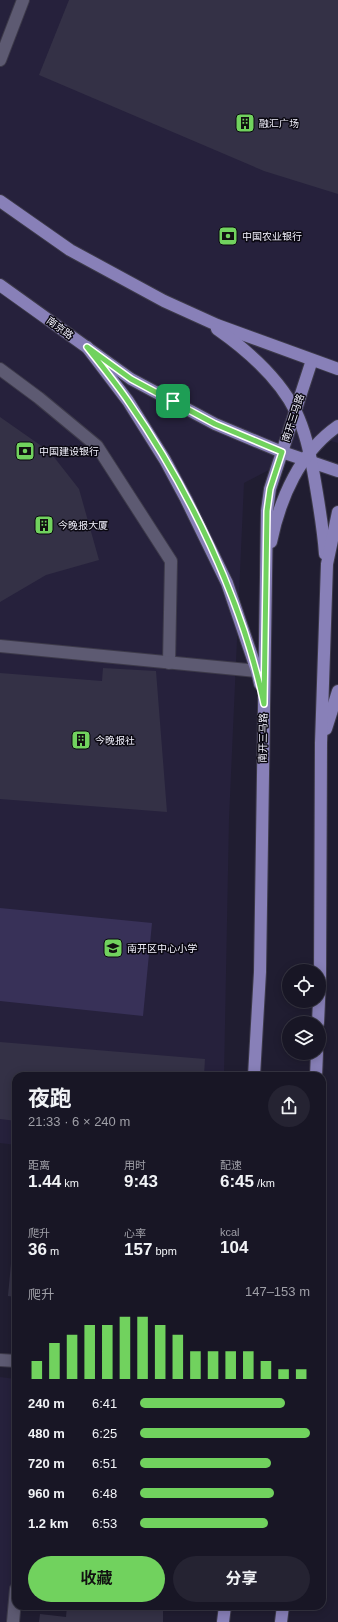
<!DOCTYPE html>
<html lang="zh">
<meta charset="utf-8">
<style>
:root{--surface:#181625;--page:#252332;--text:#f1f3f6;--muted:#9f9fa7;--line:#363542;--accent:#71d25e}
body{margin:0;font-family:Arial,"Noto Sans SC",sans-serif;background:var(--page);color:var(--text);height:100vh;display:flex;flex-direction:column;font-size:15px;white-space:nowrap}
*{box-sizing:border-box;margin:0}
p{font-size:13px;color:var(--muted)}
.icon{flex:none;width:22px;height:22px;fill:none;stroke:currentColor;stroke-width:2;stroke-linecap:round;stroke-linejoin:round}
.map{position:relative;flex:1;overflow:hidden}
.drawer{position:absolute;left:12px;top:1072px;width:314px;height:538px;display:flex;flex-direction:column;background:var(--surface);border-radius:12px;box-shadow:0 2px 10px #0003,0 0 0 1px var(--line)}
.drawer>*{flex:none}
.fabs{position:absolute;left:282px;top:964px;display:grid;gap:8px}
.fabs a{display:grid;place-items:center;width:44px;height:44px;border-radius:50%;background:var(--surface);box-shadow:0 2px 10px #0003,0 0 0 1px var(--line);font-size:20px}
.pin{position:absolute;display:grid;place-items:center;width:34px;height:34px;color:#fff;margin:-17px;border-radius:8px;box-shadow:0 2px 6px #0006}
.round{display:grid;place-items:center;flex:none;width:42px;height:42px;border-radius:21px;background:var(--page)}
.headline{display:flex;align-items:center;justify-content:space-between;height:68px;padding:0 16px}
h1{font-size:22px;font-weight:700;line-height:30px}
.figures{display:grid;grid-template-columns:repeat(3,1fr);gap:6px;height:68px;padding:4px 16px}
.figures div{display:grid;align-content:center}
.figures b{font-size:17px;font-weight:700}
.figures small{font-size:11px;font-weight:400}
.figures p{font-size:11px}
.chart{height:112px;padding:8px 16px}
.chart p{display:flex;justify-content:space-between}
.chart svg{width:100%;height:72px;margin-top:4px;stroke:var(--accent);stroke-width:6}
.cta{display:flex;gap:8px;margin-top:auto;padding:8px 16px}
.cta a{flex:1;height:46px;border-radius:24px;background:var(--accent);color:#111;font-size:16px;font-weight:700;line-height:46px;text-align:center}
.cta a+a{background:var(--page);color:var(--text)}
ul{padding:0 16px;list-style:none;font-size:13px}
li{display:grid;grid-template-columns:64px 48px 1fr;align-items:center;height:30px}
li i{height:10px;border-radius:5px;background:var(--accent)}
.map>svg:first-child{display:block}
.built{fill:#26213c}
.grass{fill:#383158}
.building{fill:#343146}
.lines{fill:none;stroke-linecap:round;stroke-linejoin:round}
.minor-casing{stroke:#3d3a4a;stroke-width:14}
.major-casing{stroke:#3d3a4a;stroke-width:14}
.minor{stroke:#5d5a72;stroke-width:12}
.major{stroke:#8880b8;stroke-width:12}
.route-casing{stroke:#fff;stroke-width:8}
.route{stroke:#71d25e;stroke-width:5}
.labels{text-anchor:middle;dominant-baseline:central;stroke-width:3;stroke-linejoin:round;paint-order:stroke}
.poi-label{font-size:10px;fill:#f2f1fd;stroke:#0a0811;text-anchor:start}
.street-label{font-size:10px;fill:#f2f1fd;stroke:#0a0811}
</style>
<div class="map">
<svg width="338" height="1622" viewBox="0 0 338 1622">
<rect width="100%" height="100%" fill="#201d31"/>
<g class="built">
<polygon points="0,0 338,0 338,443 327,440 244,483 229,819 224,1076 16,1076 16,1145 0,1143"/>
<polygon points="0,1377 16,1379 16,1560 12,1622 0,1622"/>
</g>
<polygon class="grass" points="0,908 152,923 143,1016 0,1001"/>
<g class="building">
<polygon points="69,0 338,0 338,194 264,171 39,75"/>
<polygon points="0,417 50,452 79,489 99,560 46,575 0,602"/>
<polygon points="103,668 156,671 167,812 0,799 0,673 102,681"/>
<polygon points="0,1042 205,1059 204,1076 16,1076 16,1121 0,1119"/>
<polygon points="15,1220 16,1220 16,1297 8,1296"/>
<polygon points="67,1606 163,1606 163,1622 39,1622 40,1614 66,1617"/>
</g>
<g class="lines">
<g class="minor-casing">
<g id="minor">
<polyline points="0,60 23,0"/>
<polyline points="0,369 39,398 97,446 171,561 169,663"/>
<polyline points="0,646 257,671"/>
<polyline points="0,1360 16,1361"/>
<polyline points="13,1622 16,1589"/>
</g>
</g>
<g class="major-casing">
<g id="major">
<polyline points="0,201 70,250 164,301 217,325 338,369"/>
<polyline points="0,285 131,379 215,424 282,452 338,471"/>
<path d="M217,329C247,350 279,378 296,412C305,431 309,450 313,470C318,498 323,526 325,554"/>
<polyline points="87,347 128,401 165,460 186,499 227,583 257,671 260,684"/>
<path d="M271,542C280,498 300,452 338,426"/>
<polyline points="326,729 338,691"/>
<polyline points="318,1023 320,979 321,743 327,564 338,512"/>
<polyline points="254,1076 260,972 267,511 270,489 312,360"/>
<polyline points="316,1076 317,1053"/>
<polyline points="223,1622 225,1606"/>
<polyline points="281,1622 283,1606"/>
</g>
</g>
<use href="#minor" class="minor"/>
<use href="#major" class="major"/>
</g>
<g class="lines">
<g class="route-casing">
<path id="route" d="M87,347L131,379L215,424L282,452L270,489L267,511L264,704C242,599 189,489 128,401C115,382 101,365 87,347Z"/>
</g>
<use href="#route" class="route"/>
</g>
<defs>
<g id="building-square" transform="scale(1)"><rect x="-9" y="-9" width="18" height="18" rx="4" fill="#71d25e" stroke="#0a0811"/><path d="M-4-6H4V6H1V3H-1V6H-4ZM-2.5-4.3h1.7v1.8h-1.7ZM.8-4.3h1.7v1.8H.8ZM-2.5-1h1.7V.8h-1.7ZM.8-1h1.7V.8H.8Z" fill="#111"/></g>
<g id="bank-square" transform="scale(1)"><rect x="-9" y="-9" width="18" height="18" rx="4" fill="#71d25e" stroke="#0a0811"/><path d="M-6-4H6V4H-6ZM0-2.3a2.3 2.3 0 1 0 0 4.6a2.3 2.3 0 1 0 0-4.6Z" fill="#111"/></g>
<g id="school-square" transform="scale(1)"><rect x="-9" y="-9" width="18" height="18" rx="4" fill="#71d25e" stroke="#0a0811"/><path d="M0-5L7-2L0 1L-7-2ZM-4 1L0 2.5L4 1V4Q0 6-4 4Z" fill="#111"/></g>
</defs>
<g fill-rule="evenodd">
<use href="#building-square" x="245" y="123"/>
<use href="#bank-square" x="228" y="236"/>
<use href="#bank-square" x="25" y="451"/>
<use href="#building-square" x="44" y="525"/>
<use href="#building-square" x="81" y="740"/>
<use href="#school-square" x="113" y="948"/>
</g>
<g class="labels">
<g class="poi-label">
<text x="259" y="123">融汇广场</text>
<text x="242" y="236">中国农业银行</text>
<text x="39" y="451">中国建设银行</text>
<text x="58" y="525">今晚报大厦</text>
<text x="95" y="740">今晚报社</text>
<text x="127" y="948">南开区中心小学</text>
</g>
<g class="street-label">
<text transform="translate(60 328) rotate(36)">南京路</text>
<text transform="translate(293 418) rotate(-72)">南开三马路</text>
<text transform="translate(263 738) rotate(-89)">南开三马路</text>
</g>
</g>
</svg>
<div class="fabs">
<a><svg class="icon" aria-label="locate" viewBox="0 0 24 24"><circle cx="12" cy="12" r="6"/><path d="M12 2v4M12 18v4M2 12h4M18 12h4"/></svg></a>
<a><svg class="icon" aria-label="layers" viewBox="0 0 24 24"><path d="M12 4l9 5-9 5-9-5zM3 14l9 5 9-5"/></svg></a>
</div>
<div class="pin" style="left:173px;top:401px;background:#1e9e55"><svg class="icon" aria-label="arrive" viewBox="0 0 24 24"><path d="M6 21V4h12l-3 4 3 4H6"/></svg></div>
<section class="drawer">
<div class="headline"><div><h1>夜跑</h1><p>21:33 · 6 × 240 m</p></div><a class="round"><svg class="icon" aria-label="share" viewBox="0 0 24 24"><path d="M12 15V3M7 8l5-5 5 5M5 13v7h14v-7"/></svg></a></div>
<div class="figures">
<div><p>距离</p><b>1.44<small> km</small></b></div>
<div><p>用时</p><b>9:43</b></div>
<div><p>配速</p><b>6:45<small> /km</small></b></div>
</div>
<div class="figures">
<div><p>爬升</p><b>36<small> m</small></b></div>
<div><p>心率</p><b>157<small> bpm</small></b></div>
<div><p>kcal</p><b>104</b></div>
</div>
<div class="chart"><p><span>爬升</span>147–153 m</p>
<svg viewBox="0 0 160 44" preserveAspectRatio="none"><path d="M5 44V33M15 44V22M25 44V17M35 44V11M45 44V11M55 44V6M65 44V6M75 44V11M85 44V17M95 44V27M105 44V27M115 44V27M125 44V27M135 44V33M145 44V38M155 44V38"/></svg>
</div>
<ul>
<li><b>240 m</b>6:41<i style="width:85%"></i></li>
<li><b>480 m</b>6:25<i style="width:100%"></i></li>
<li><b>720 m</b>6:51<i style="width:77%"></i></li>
<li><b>960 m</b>6:48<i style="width:79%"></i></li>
<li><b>1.2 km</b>6:53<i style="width:75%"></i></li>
</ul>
<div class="cta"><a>收藏</a><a>分享</a></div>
</section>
</div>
